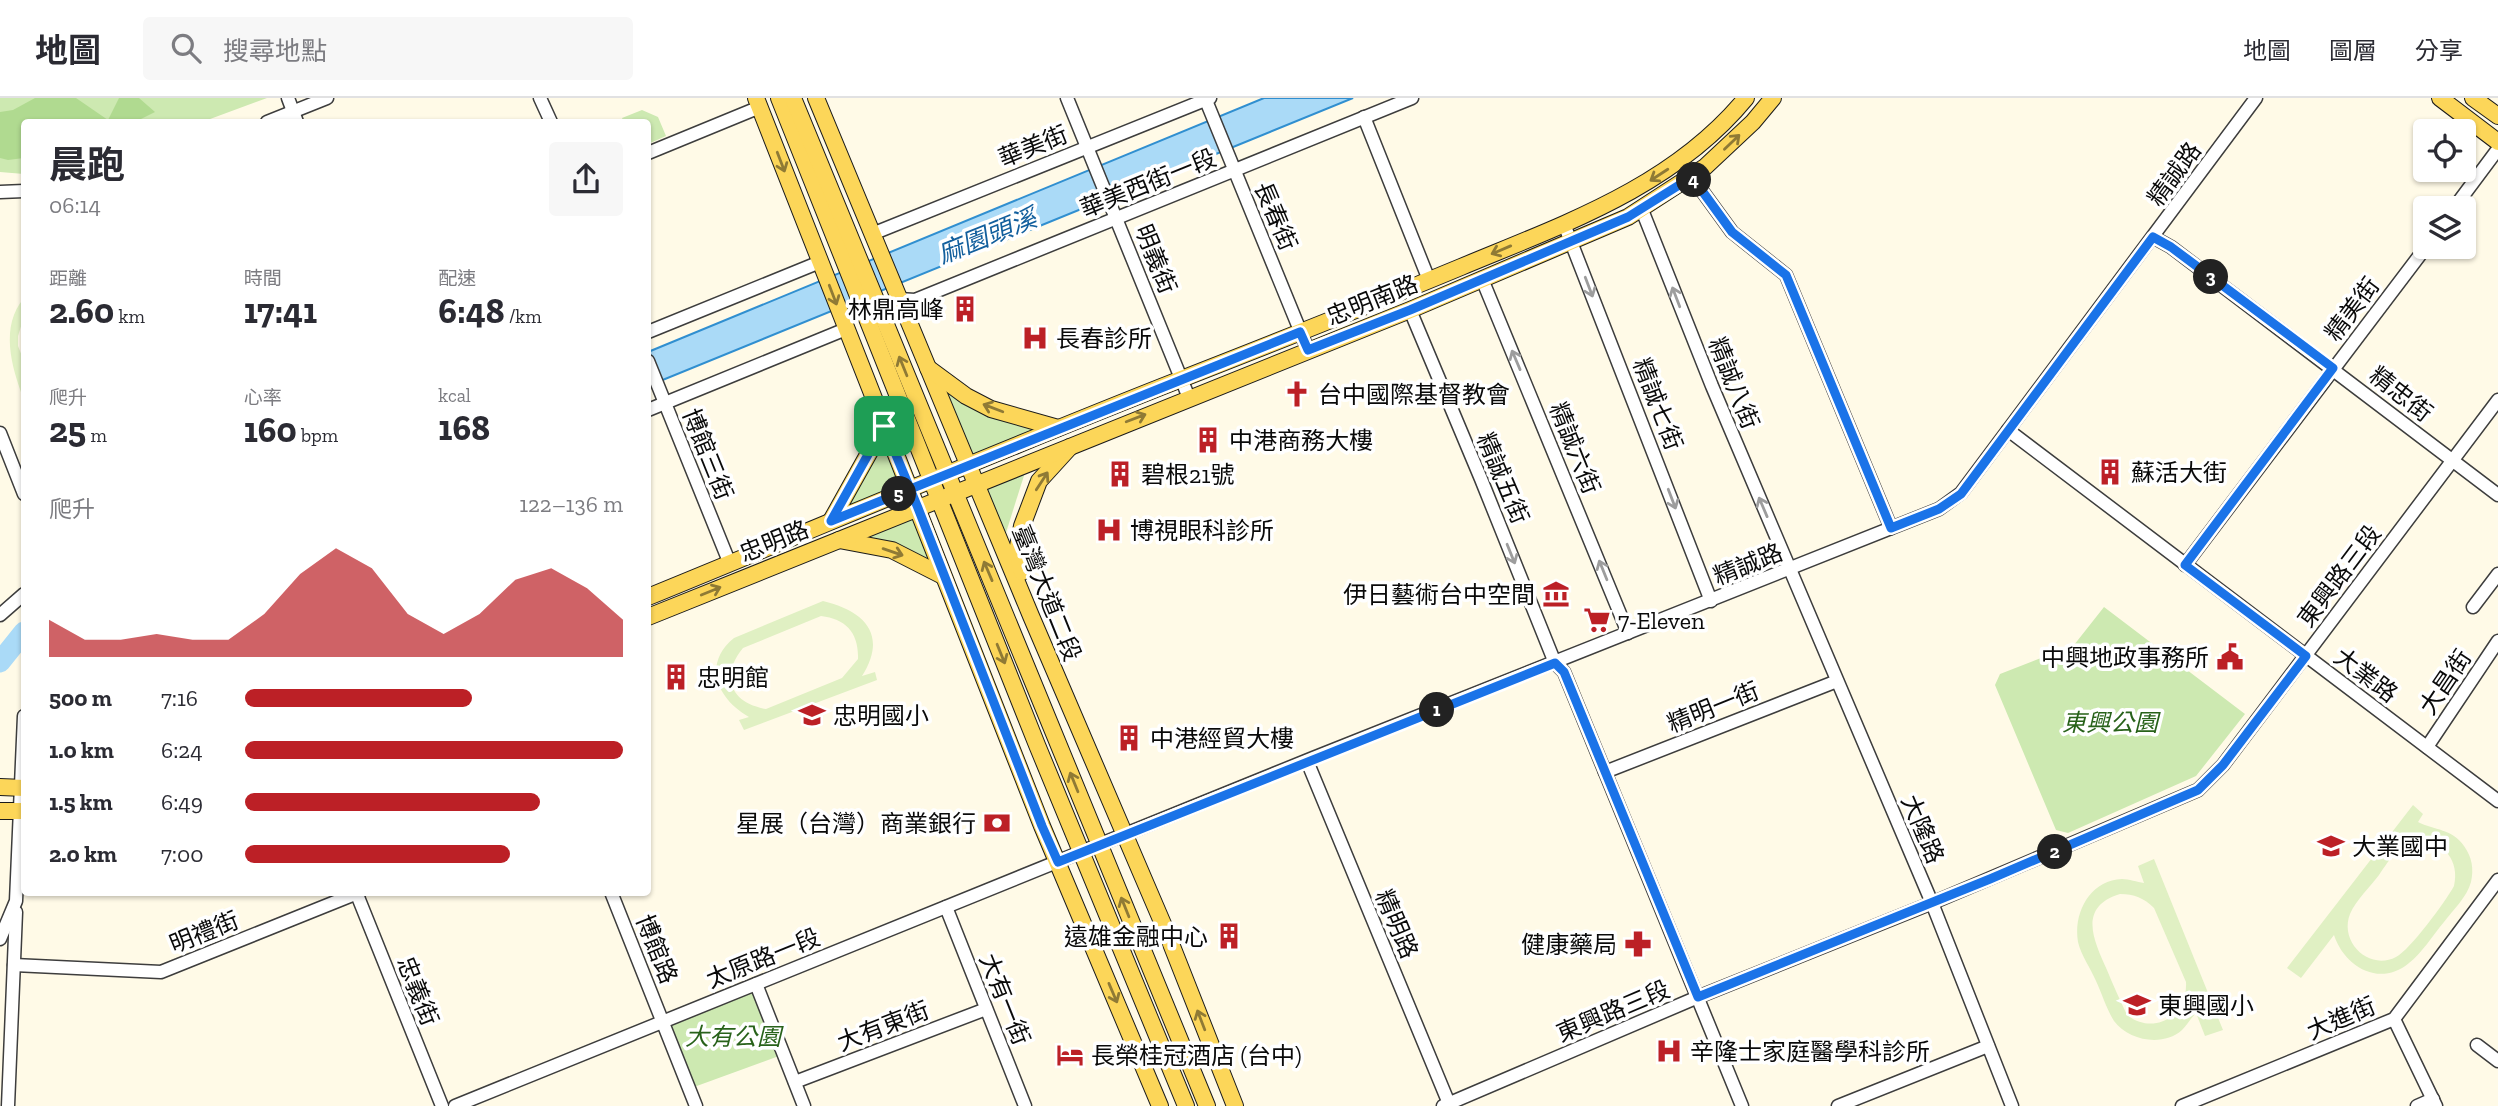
<!DOCTYPE html>
<html lang="zh-TW">
<meta charset="utf-8">
<style>
:root{--surface:#fff;--page:#f7f7f7;--text:#2b2b33;--muted:#7c7c81;--line:#e1e1e2;--accent:#bc2026}
body{margin:0;font-family:"Zilla Slab","Noto Sans TC",serif;background:var(--page);color:var(--text);height:100vh;display:flex;flex-direction:column;font-size:26px;white-space:nowrap}
*{box-sizing:border-box;margin:0}
p{font-size:23px;color:var(--muted)}
.icon{flex:none;width:38px;height:38px;fill:none;stroke:currentColor;stroke-width:2;stroke-linecap:round;stroke-linejoin:round}
.map{position:relative;flex:1;overflow:hidden}
.drawer{position:absolute;left:21px;top:21px;width:630px;height:777px;display:flex;flex-direction:column;background:var(--surface);border-radius:7px;box-shadow:0 2px 5px #0004}
.drawer>*{flex:none}
.buttons{position:absolute;left:2413px;top:21px;display:grid;gap:14px}
.buttons a{display:grid;place-items:center;width:63px;height:63px;border-radius:7px;background:var(--surface);box-shadow:0 2px 5px #0004;font-size:35px}
.pin{position:absolute;display:grid;place-items:center;width:60px;height:60px;color:#fff;margin:-30px;border-radius:14px;box-shadow:0 4px 10px #0006}
.km{position:absolute;width:35px;height:35px;margin:-18px;border-radius:50%;background:#222;color:#fff;font-size:19px;line-height:35px;text-align:center}
.round{display:grid;place-items:center;flex:none;width:74px;height:74px;border-radius:7px;background:var(--page)}
.headline{display:flex;align-items:center;justify-content:space-between;height:119px;padding:0 28px}
h1{font-size:38px;font-weight:700;line-height:52px}
.stats{display:grid;grid-template-columns:repeat(3,1fr);gap:10px;height:119px;padding:7px 28px}
.stats div{display:grid;align-content:center}
.stats b{font-size:35px;font-weight:700}
.stats small{font-size:19px;font-weight:400}
.stats p{font-size:19px}
.chart{height:196px;padding:14px 28px}
.chart p{display:flex;justify-content:space-between}
.chart svg{width:100%;height:126px;margin-top:7px;fill:var(--accent);opacity:.7}
ul{padding:0 28px;list-style:none;font-size:23px}
li{display:grid;grid-template-columns:112px 84px 1fr;align-items:center;height:52px}
li i{height:18px;border-radius:9px;background:var(--accent)}
header{display:flex;align-items:center;gap:42px;box-sizing:border-box;height:98px;padding:0 35px;background:var(--surface);border-bottom:2px solid var(--line)}
header strong{font-size:33px}
nav{display:flex;gap:38px;margin-inline-start:auto;font-size:24px}
.search{width:490px;height:63px;background:var(--page);display:flex;align-items:center;gap:18px;box-sizing:border-box;padding:0 24px;border-radius:7px;color:var(--muted);font-size:26px}
.map>svg:first-child{display:block}
.green{fill:#cde9b1}
.forest{fill:#b0da90}
.pitch{fill:#e0f0c3;fill-rule:evenodd}
.water{fill:#aadaf7;stroke:#308fd0;stroke-width:2}
.lines{fill:none;stroke-linecap:round;stroke-linejoin:round}
.river{stroke:#aadaf7;stroke-width:21}
.minor-casing{stroke:#3d3d3d;stroke-width:15}
.major-casing{stroke:#1b1b1b;stroke-width:18}
.minor{stroke:#fff;stroke-width:12}
.major{stroke:#fcd659;stroke-width:16}
.oneway{stroke:#8f7a35}
.oneway2{stroke:#9d9d9d}
.route-casing{stroke:#fff;stroke-width:14}
.route{stroke:#1a73e8;stroke-width:9}
.labels{text-anchor:middle;dominant-baseline:central;stroke-width:7;stroke-linejoin:round;paint-order:stroke}
.street-label{font-size:24px;fill:#0a0a0a;stroke:#fff}
.poi-label{font-size:24px;fill:#0a0a0a;stroke:#fff;text-anchor:start}
.park-label{font-size:24px;font-style:italic;fill:#28621a;stroke:#fff}
.water-label{font-size:26px;font-style:italic;fill:#125f9d;stroke:#fff}
</style>
<header>
<strong>地圖</strong>
<div class="search"><svg class="icon" aria-label="search" viewBox="0 0 24 24"><circle cx="10" cy="10" r="6"/><path d="M15 15l6 6"/></svg>搜尋地點</div>
<nav><a>地圖</a><a>圖層</a><a>分享</a></nav>
</header>
<div class="map">
<svg width="2498" height="1008" viewBox="0 0 2498 1008">
<rect width="100%" height="100%" fill="#fffae7"/>
<g class="green">
<polygon points="0,0 267,0 202,24 24,24 24,76 0,74"/>
<polygon points="642,12 658,19 666,38 648,46 648,24 624,24 622,20"/>
<polygon points="935,279 1047,330 971,361"/>
<polygon points="884,336 902,389 840,416"/>
<polygon points="1027,368 1004,441 983,388"/>
<polygon points="916,417 941,486 902,463 848,443"/>
<polygon points="2104,509 2245,616 2196,678 2068,735 2056,732 1995,587 2000,576 2074,547"/>
<polygon points="755,893 779,958 694,989 667,927"/>
</g>
<polygon class="forest" points="35,0 76,0 108,22 119,0 139,0 155,14 135,24 24,24 24,60 8,62 0,60 0,14 13,12"/>
<g class="pitch">
<path d="M24,200V219L18,238V248L24,263V302C11,268 0,228 24,200Z"/>
<path d="M823,503C865,513 888,537 862,578L875,574L877,582L744,632L739,622L749,619C717,601 702,566 734,540ZM821,518C846,521 859,535 858,561L842,580L766,611C730,605 720,578 743,550Z"/>
<path d="M2413,707L2423,716L2418,724C2434,732 2453,731 2464,748C2472,759 2474,771 2471,784C2467,799 2453,812 2444,824C2433,837 2422,855 2409,865C2379,890 2344,868 2334,837L2301,880L2287,870ZM2418,742C2444,743 2460,763 2454,788C2446,803 2410,852 2396,859C2369,873 2339,844 2350,816C2356,802 2370,789 2379,777C2390,761 2399,746 2418,742Z"/>
<path d="M2154,761L2223,932L2205,938L2196,915C2191,920 2187,927 2182,932C2163,949 2129,943 2114,923C2107,912 2102,896 2096,883C2091,871 2081,857 2078,844C2073,815 2090,782 2122,781C2129,781 2137,784 2144,785L2138,768ZM2120,796C2134,796 2144,800 2154,810L2186,884C2188,918 2154,938 2127,917C2120,902 2113,887 2107,872C2094,843 2077,809 2120,796Z"/>
</g>
<polygon class="water" points="1264,0 1353,0 648,288 648,254"/>
<g class="lines">
<polyline class="river" points="0,564 24,534"/>
<g class="minor-casing">
<g id="minor">
<polyline points="288,0 297,24"/>
<polyline points="540,0 551,24"/>
<polyline points="1067,0 1189,300"/>
<polyline points="1205,0 1308,252"/>
<polyline points="1364,19 1429,182"/>
<polyline points="267,24 327,0"/>
<polyline points="648,55 760,9"/>
<polyline points="1692,79 1732,134 1786,177 1891,430"/>
<polyline points="0,94 24,93"/>
<polyline points="2454,110 2498,51"/>
<polyline points="1642,112 1712,288 1932,805 2012,1008"/>
<polyline points="1564,126 1711,503"/>
<polyline points="872,136 1210,0"/>
<polyline points="2153,139 2171,149 2498,397"/>
<polyline points="1482,181 1628,535"/>
<polyline points="899,201 915,202 1412,0"/>
<polyline points="1410,212 1481,381 1555,565 1564,574 1742,1008"/>
<polyline points="648,234 820,164"/>
<polyline points="648,263 730,466"/>
<polyline points="648,312 846,231"/>
<polyline points="2008,332 2498,703"/>
<polyline points="0,335 24,396"/>
<polyline points="2185,467 2426,149"/>
<polyline points="2473,509 2498,476"/>
<polyline points="0,517 24,496"/>
<polyline points="2427,649 2498,543"/>
<polyline points="1307,663 1450,1008"/>
<polyline points="1605,674 1837,583"/>
<polyline points="356,794 442,1008"/>
<polyline points="611,794 696,1008"/>
<polyline points="946,809 1025,1008"/>
<polyline points="0,841 16,803 24,618"/>
<polyline points="14,867 161,874 360,794"/>
<polyline points="756,886 804,1008"/>
<polyline points="2394,921 2436,1008"/>
<polyline points="2477,947 2498,963"/>
<polyline points="795,984 986,911"/>
<polyline points="8,1008 16,814"/>
<polyline points="455,1008 1313,660 1939,411 1961,395 2256,0"/>
<polyline points="1443,1008 1698,899 1932,805 2198,692 2223,667 2498,302"/>
<polyline points="1838,1008 1988,948"/>
<polyline points="2182,1008 2394,921 2498,782"/>
<polyline points="2417,1008 2433,1001"/>
</g>
</g>
<g class="major-casing">
<g id="major">
<polyline points="756,0 1042,728 1160,1008"/>
<polyline points="779,0 1037,647 1186,1008"/>
<polyline points="793,0 1207,1008"/>
<polyline points="816,0 1031,518 1166,833 1235,1008"/>
<polyline points="2440,0 2498,44"/>
<polyline points="2473,0 2498,18"/>
<polyline points="928,270 966,298 991,311 1058,330"/>
<polyline points="831,423 884,328"/>
<polyline points="839,442 892,452 943,478"/>
<polyline points="1022,474 1017,453 1022,428 1039,383 1070,349"/>
<path d="M648,499C819,429 989,357 1161,289C1261,250 1362,210 1461,169C1564,126 1673,89 1746,0"/>
<polyline points="648,519 1410,212 1628,119 1705,69 1753,24 1773,0"/>
<polyline points="0,689 24,690"/>
<polyline points="0,713 24,713"/>
</g>
</g>
<use href="#minor" class="minor"/>
<use href="#major" class="major"/>
</g>
<defs><path id="oneway-shaft" d="M-6 0H5M1.5-3L5.5 0L1.5 3" fill="none" stroke-width="1.6" stroke-linecap="round" stroke-linejoin="round" transform="scale(1.75)"/></defs>
<g class="oneway">
<use href="#oneway-shaft" transform="translate(1732 44) rotate(-44)"/>
<use href="#oneway-shaft" transform="translate(781 64) rotate(69)"/>
<use href="#oneway-shaft" transform="translate(1659 77) rotate(147)"/>
<use href="#oneway-shaft" transform="translate(1501 152) rotate(157)"/>
<use href="#oneway-shaft" transform="translate(833 197) rotate(69)"/>
<use href="#oneway-shaft" transform="translate(903 268) rotate(-112)"/>
<use href="#oneway-shaft" transform="translate(993 310) rotate(-159)"/>
<use href="#oneway-shaft" transform="translate(1136 320) rotate(-21)"/>
<use href="#oneway-shaft" transform="translate(1042 383) rotate(-57)"/>
<use href="#oneway-shaft" transform="translate(893 454) rotate(19)"/>
<use href="#oneway-shaft" transform="translate(988 473) rotate(-113)"/>
<use href="#oneway-shaft" transform="translate(711 493) rotate(-22)"/>
<use href="#oneway-shaft" transform="translate(1001 556) rotate(68)"/>
<use href="#oneway-shaft" transform="translate(1074 684) rotate(-112)"/>
<use href="#oneway-shaft" transform="translate(1125 809) rotate(-112)"/>
<use href="#oneway-shaft" transform="translate(1113 895) rotate(67)"/>
<use href="#oneway-shaft" transform="translate(1201 922) rotate(-111)"/>
</g>
<g class="oneway2">
<use href="#oneway-shaft" transform="translate(1589 189) rotate(69)"/>
<use href="#oneway-shaft" transform="translate(1676 199) rotate(-111)"/>
<use href="#oneway-shaft" transform="translate(1516 262) rotate(-113)"/>
<use href="#oneway-shaft" transform="translate(1672 401) rotate(69)"/>
<use href="#oneway-shaft" transform="translate(1763 409) rotate(-113)"/>
<use href="#oneway-shaft" transform="translate(1511 456) rotate(68)"/>
<use href="#oneway-shaft" transform="translate(1603 472) rotate(-112)"/>
</g>
<g class="lines">
<g class="route-casing">
<path id="route" d="M884,328L918,410L1042,728L1058,764L1555,565L1564,574L1698,899L1990,781L2198,692L2223,667L2306,558L2185,467L2333,270L2171,149L2153,139L1961,396L1939,411L1891,430L1786,177L1732,134L1692,79L1628,119L1410,212L1308,252L1300,234C1143,296 988,361 831,423L884,328"/>
</g>
<use href="#route" class="route"/>
</g>
<defs>
<g id="building-bare" transform="scale(2.1)"><path d="M-4-6H4V6H1V3H-1V6H-4ZM-2.5-4.3h1.7v1.8h-1.7ZM.8-4.3h1.7v1.8H.8ZM-2.5-1h1.7V.8h-1.7ZM.8-1h1.7V.8H.8Z" fill="#bc2026" stroke="#fff" stroke-width="2.5" paint-order="stroke"/></g>
<g id="hospital-bare" transform="scale(2.1)"><path d="M-5-5h3v3.5h4V-5h3V5h-3V1.5h-4V5h-3Z" fill="#bc2026" stroke="#fff" stroke-width="2.5" paint-order="stroke"/></g>
<g id="church-bare" transform="scale(2.1)"><path d="M-1.2-6h2.4v3.5h3.3v2.4h-3.3V6h-2.4V-.1h-3.3v-2.4h3.3Z" fill="#bc2026" stroke="#fff" stroke-width="2.5" paint-order="stroke"/></g>
<g id="museum-bare" transform="scale(2.1)"><path d="M0-6L6-3V-2H-6V-3ZM-5-1h2V3h-2ZM-1-1h2V3h-2ZM3-1h2V3H3ZM-6 4H6V6H-6Z" fill="#bc2026" stroke="#fff" stroke-width="2.5" paint-order="stroke"/></g>
<g id="supermarket-bare" transform="scale(2.1)"><path d="M-6-5.5h2.5l.6 2H6L4.5 2H-2.5L-4.4-4H-6ZM-1.5 3.2a1.3 1.3 0 1 0 .1 0ZM3 3.2a1.3 1.3 0 1 0 .1 0Z" fill="#bc2026" stroke="#fff" stroke-width="2.5" paint-order="stroke"/></g>
<g id="civic-bare" transform="scale(2.1)"><path d="M-.6-6.5H3V-4.5H.6V-3L4-1V1h2V6H-6V1h2V-1L-.6-3ZM-1.2 2.5V6h2.4V2.5Z" fill="#bc2026" stroke="#fff" stroke-width="2.5" paint-order="stroke"/></g>
<g id="school-bare" transform="scale(2.1)"><path d="M0-5L7-2L0 1L-7-2ZM-4 1L0 2.5L4 1V4Q0 6-4 4Z" fill="#bc2026" stroke="#fff" stroke-width="2.5" paint-order="stroke"/></g>
<g id="bank-bare" transform="scale(2.1)"><path d="M-6-4H6V4H-6ZM0-2.3a2.3 2.3 0 1 0 0 4.6a2.3 2.3 0 1 0 0-4.6Z" fill="#bc2026" stroke="#fff" stroke-width="2.5" paint-order="stroke"/></g>
<g id="pharmacy-bare" transform="scale(2.1)"><path d="M-2-6h4v4h4v4h-4v4h-4v-4h-4v-4h4Z" fill="#bc2026" stroke="#fff" stroke-width="2.5" paint-order="stroke"/></g>
<g id="hotel-bare" transform="scale(2.1)"><path d="M-6-4.5h1.5V1H6V5H4.5V3h-9V5H-6ZM-4 0a1.8 1.8 0 1 1 3.6 0ZM.5 0V-2.5h3Q6-2.5 6 0Z" fill="#bc2026" stroke="#fff" stroke-width="2.5" paint-order="stroke"/></g>
</defs>
<g fill-rule="evenodd">
<use href="#building-bare" x="965" y="211"/>
<use href="#hospital-bare" x="1035" y="240"/>
<use href="#church-bare" x="1297" y="296"/>
<use href="#building-bare" x="1208" y="342"/>
<use href="#building-bare" x="2110" y="374"/>
<use href="#building-bare" x="1120" y="376"/>
<use href="#hospital-bare" x="1109" y="432"/>
<use href="#museum-bare" x="1556" y="496"/>
<use href="#supermarket-bare" x="1597" y="522"/>
<use href="#civic-bare" x="2230" y="559"/>
<use href="#building-bare" x="676" y="579"/>
<use href="#school-bare" x="812" y="617"/>
<use href="#building-bare" x="1129" y="640"/>
<use href="#bank-bare" x="997" y="725"/>
<use href="#school-bare" x="2331" y="748"/>
<use href="#building-bare" x="1229" y="838"/>
<use href="#pharmacy-bare" x="1638" y="846"/>
<use href="#school-bare" x="2137" y="907"/>
<use href="#hospital-bare" x="1669" y="953"/>
<use href="#hotel-bare" x="1070" y="957"/>
</g>
<g class="labels">
<g class="street-label">
<text transform="translate(1033 48) rotate(-22)">華美街</text>
<text transform="translate(2174 76) rotate(-54)">精誠路</text>
<text transform="translate(1148 85) rotate(-22)">華美西街一段</text>
<text transform="translate(1276 118) rotate(67)">長春街</text>
<text transform="translate(1156 161) rotate(68)">明義街</text>
<text transform="translate(1372 202) rotate(-22)">忠明南路</text>
<text transform="translate(2352 211) rotate(-53)">精美街</text>
<text transform="translate(1734 285) rotate(68)">精誠八街</text>
<text transform="translate(2401 296) rotate(38)">精忠街</text>
<text transform="translate(1658 306) rotate(69)">精誠七街</text>
<text transform="translate(1575 350) rotate(68)">精誠六街</text>
<text transform="translate(708 356) rotate(68)">博館三街</text>
<text transform="translate(1503 380) rotate(67)">精誠五街</text>
<text transform="translate(774 443) rotate(-22)">忠明路</text>
<text transform="translate(1748 466) rotate(-22)">精誠路</text>
<text transform="translate(2339 478) rotate(-53)">東興路三段</text>
<text transform="translate(1047 495) rotate(68)">臺灣大道二段</text>
<text transform="translate(2366 577) rotate(37)">大業路</text>
<text transform="translate(2445 584) rotate(-56)">大昌街</text>
<text transform="translate(1713 609) rotate(-22)">精明一街</text>
<text transform="translate(1923 731) rotate(67)">大隆路</text>
<text transform="translate(1397 826) rotate(67)">精明路</text>
<text transform="translate(204 834) rotate(-22)">明禮街</text>
<text transform="translate(657 851) rotate(68)">博館路</text>
<text transform="translate(763 860) rotate(-22)">太原路一段</text>
<text transform="translate(418 893) rotate(68)">忠義街</text>
<text transform="translate(1005 901) rotate(68)">大有一街</text>
<text transform="translate(1613 913) rotate(-23)">東興路三段</text>
<text transform="translate(2341 920) rotate(-23)">大進街</text>
<text transform="translate(883 928) rotate(-21)">大有東街</text>
</g>
<g class="poi-label">
<text x="944" y="211" text-anchor="end">林鼎高峰</text>
<text x="1056" y="240">長春診所</text>
<text x="1318" y="296">台中國際基督教會</text>
<text x="1229" y="342">中港商務大樓</text>
<text x="2131" y="374">蘇活大街</text>
<text x="1141" y="376">碧根21號</text>
<text x="1130" y="432">博視眼科診所</text>
<text x="1535" y="496" text-anchor="end">伊日藝術台中空間</text>
<text x="1618" y="522">7-Eleven</text>
<text x="2209" y="559" text-anchor="end">中興地政事務所</text>
<text x="697" y="579">忠明館</text>
<text x="833" y="617">忠明國小</text>
<text x="1150" y="640">中港經貿大樓</text>
<text x="976" y="725" text-anchor="end">星展（台灣）商業銀行</text>
<text x="2352" y="748">大業國中</text>
<text x="1208" y="838" text-anchor="end">遠雄金融中心</text>
<text x="1617" y="846" text-anchor="end">健康藥局</text>
<text x="2158" y="907">東興國小</text>
<text x="1690" y="953">辛隆士家庭醫學科診所</text>
<text x="1091" y="957">長榮桂冠酒店 (台中)</text>
</g>
<g class="park-label">
<text x="2110" y="624">東興公園</text>
<text x="733" y="938">大有公園</text>
</g>
<g class="water-label">
<text transform="translate(987 138) rotate(-22)">麻園頭溪</text>
</g>
</g>
</svg>
<div class="buttons">
<a><svg class="icon" aria-label="locate" viewBox="0 0 24 24"><circle cx="12" cy="12" r="6"/><path d="M12 2v4M12 18v4M2 12h4M18 12h4"/></svg></a>
<a><svg class="icon" aria-label="layers" viewBox="0 0 24 24"><path d="M12 4l9 5-9 5-9-5zM3 14l9 5 9-5"/></svg></a>
</div>
<div class="pin" style="left:884px;top:328px;background:#1e9e55"><svg class="icon" aria-label="arrive" viewBox="0 0 24 24"><path d="M6 21V4h12l-3 4 3 4H6"/></svg></div>
<b class="km" style="left:1437px;top:612px">1</b>
<b class="km" style="left:2055px;top:754px">2</b>
<b class="km" style="left:2211px;top:179px">3</b>
<b class="km" style="left:1694px;top:82px">4</b>
<b class="km" style="left:899px;top:396px">5</b>
<section class="drawer">
<div class="headline"><div><h1>晨跑</h1><p>06:14</p></div><a class="round"><svg class="icon" aria-label="share" viewBox="0 0 24 24"><path d="M12 15V3M7 8l5-5 5 5M5 13v7h14v-7"/></svg></a></div>
<div class="stats">
<div><p>距離</p><b>2.60<small> km</small></b></div>
<div><p>時間</p><b>17:41</b></div>
<div><p>配速</p><b>6:48<small> /km</small></b></div>
</div>
<div class="stats">
<div><p>爬升</p><b>25<small> m</small></b></div>
<div><p>心率</p><b>160<small> bpm</small></b></div>
<div><p>kcal</p><b>168</b></div>
</div>
<div class="chart"><p><span>爬升</span>122–136 m</p>
<svg viewBox="0 0 160 44" preserveAspectRatio="none"><path d="M0 44V31L10 38L20 38L30 36L40 38L50 38L60 29L70 15L80 6L90 13L100 29L110 36L120 29L130 17L140 13L150 20L160 31V44z"/></svg>
</div>
<ul>
<li><b>500 m</b>7:16<i style="width:60%"></i></li>
<li><b>1.0 km</b>6:24<i style="width:100%"></i></li>
<li><b>1.5 km</b>6:49<i style="width:78%"></i></li>
<li><b>2.0 km</b>7:00<i style="width:70%"></i></li>
</ul>
</section>
</div>
